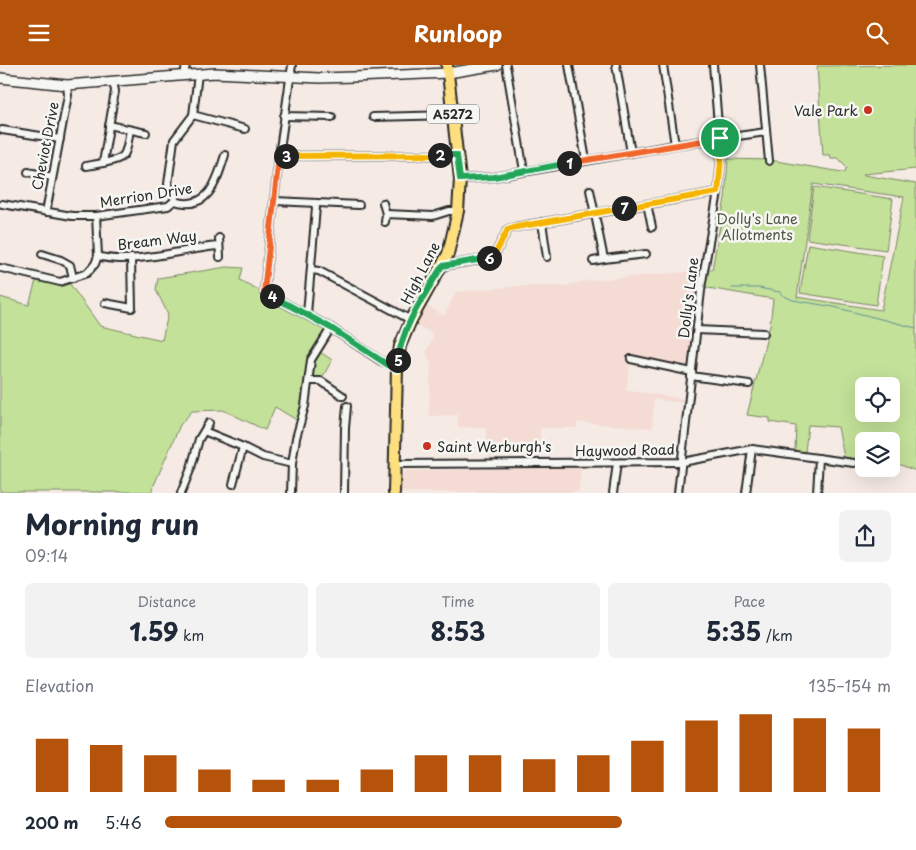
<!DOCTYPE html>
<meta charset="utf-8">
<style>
:root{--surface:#fff;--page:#f2f2f3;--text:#1f2937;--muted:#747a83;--accent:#b45309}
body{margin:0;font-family:"Playpen Sans",sans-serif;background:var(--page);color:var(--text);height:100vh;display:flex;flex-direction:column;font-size:19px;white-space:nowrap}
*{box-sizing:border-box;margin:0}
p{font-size:16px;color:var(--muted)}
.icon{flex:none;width:28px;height:28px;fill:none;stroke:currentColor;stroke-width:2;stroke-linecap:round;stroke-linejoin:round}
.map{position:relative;height:428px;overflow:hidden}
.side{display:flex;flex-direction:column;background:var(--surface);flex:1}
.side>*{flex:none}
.buttons{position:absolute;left:855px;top:312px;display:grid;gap:10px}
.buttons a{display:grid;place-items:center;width:45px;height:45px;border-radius:8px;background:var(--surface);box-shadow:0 5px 20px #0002;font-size:25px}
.pin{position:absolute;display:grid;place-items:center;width:42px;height:42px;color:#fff;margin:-21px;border:2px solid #fff;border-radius:50%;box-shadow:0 1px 5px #0007}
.km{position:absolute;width:25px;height:25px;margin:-12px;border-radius:50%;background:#222;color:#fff;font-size:14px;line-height:25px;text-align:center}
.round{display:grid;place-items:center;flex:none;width:52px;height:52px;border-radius:8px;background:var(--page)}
.headline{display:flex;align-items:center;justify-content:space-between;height:85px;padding:0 25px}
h1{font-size:28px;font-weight:700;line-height:38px}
.stats{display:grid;grid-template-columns:repeat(3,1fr);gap:8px;height:85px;padding:5px 25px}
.stats div{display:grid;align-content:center;border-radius:8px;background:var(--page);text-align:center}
.stats b{font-size:25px;font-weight:700}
.stats small{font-size:14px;font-weight:400}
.stats p{font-size:14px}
.chart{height:140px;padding:10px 25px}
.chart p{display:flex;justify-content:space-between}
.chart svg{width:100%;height:90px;margin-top:5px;stroke:var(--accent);stroke-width:6}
ul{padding:0 25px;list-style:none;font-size:16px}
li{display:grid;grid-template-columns:80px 60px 1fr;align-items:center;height:38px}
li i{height:12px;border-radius:6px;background:var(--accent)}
header{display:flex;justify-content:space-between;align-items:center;height:65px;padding:0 25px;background:var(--accent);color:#fff;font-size:22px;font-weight:700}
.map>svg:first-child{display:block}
.built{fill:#f4dbd3}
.green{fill:#c3e199;stroke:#778662;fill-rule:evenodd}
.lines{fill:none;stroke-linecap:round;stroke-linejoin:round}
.stream{stroke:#609096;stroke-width:1}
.street-casing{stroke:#2b2b2b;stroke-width:10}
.secondary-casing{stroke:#2b2b2b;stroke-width:12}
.primary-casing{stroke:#2b2b2b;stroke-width:14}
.street{stroke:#f6f6f2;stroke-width:6}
.secondary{stroke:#f6f6f2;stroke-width:9}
.primary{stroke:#fedf80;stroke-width:10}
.split-1-casing{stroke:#fff;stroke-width:10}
.split-2-casing{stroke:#fff;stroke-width:10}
.split-3-casing{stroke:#fff;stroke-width:10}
.split-4-casing{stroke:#fff;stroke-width:10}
.split-5-casing{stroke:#fff;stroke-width:10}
.split-6-casing{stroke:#fff;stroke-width:10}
.split-7-casing{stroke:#fff;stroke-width:10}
.split-8-casing{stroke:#fff;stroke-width:10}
.split-1{stroke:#f0652b;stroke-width:6}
.split-2{stroke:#22a559;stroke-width:6}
.split-3{stroke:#f5b400;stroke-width:6}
.split-4{stroke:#f0652b;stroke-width:6}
.split-5{stroke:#22a559;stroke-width:6}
.split-6{stroke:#22a559;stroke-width:6}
.split-7{stroke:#f5b400;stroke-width:6}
.split-8{stroke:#f5b400;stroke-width:6}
.poi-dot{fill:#c8321e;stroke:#f6f6f2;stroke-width:2}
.labels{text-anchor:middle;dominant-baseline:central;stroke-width:5;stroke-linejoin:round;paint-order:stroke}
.shield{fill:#f6f6f2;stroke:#686867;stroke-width:1}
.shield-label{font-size:12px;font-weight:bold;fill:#2b2b2b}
.poi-label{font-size:14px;fill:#2b2b2b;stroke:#f6f6f2;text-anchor:end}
.street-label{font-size:14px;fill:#2b2b2b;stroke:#f6f6f2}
.park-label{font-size:14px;fill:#515846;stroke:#f6f6f2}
</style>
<header><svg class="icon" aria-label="menu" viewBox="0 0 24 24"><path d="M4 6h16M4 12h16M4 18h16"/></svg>Runloop<svg class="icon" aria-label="search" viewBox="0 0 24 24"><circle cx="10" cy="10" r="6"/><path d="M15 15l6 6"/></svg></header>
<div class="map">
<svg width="916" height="428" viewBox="0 0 916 428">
<rect width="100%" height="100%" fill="#f5eae4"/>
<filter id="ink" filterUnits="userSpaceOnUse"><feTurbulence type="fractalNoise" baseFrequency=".02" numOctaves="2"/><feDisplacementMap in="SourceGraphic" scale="10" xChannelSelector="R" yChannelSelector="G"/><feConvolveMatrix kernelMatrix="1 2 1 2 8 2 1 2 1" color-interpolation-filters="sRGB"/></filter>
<g filter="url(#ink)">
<g class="built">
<polygon points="698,206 688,301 683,303 631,292 626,325 684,334 683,338 654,334 652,363 577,357 577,363 540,363 539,392 534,391 487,391 486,363 458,362 458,350 429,351 431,299 426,287 434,271 427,265 415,260 427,241 444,251 456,227 521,221 564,221 586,216"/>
<polygon points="581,402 578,427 400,427 404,406"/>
</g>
<g class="green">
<path d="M916,0V104L863,109L864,110L916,119V406L891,396V376H864V393L859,391V390L854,398L847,397L844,392L838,362L808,360L805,387L795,386L796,361L770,357V353L747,350L770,260L773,234L702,222L704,204L712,205L725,133L728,94L770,95L842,107H845L846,103H848L838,93H831L830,90H823L817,1ZM813,119L904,132L881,245L797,232ZM864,321H891V349H864Z"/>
<polygon points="814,122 893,134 886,185 807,174"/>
<polygon points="808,179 883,191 876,240 800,228"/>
<polygon points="227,202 243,203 240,215 331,263 317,285 332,295 322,313 309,316 300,357 275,342 265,365 223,345 192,346 180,360 151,427 0,427 0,232 29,240 37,212 67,215 100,261 162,275 168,249 156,225 158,213"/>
</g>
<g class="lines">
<polyline class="stream" points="732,223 759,223 780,227 782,230 793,235 834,242 916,263"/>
<g class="street-casing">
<g id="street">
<polyline points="292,0 279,91 264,227 331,263 381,296 397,303"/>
<polyline points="506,0 524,106"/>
<polyline points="569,0 586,95"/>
<polyline points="616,0 631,88"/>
<polyline points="663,0 675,80"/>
<polyline points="760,0 769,96"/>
<polyline points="184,10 186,0"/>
<path d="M113,16L115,26L103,98C129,93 125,90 130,65"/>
<polyline points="193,50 245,64"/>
<polyline points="284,51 332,52"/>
<polyline points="373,52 453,50"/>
<polyline points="109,60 146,68"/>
<polyline points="2,65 60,74"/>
<polyline points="279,91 457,90"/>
<polyline points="86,101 103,98"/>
<polyline points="28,107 52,112"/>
<polyline points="460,114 494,112 675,80 766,67"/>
<polyline points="590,125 604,194 646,189"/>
<polyline points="174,136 175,133 168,119 174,75 193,50 198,9"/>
<path d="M174,136C209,147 217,115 225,90"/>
<polyline points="275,136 359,140"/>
<polyline points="383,138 386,149"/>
<polyline points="2,139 72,151 96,151 168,141 174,136"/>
<polyline points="647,139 652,162"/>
<polyline points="46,147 68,30 67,20"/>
<polyline points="385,157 386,149 433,151 449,146 458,146"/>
<polyline points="542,157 547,192"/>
<polyline points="219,173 220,192"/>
<polyline points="42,189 61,195 70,200 73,213"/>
<path d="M98,191C129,201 187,183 219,181"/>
<polyline points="593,196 604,194"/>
<polyline points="442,201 491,193 494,191 508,164 516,162 718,127"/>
<polyline points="1,203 60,217 87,208 95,199 98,191 96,151"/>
<polyline points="311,205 319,206 411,255"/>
<polyline points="105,238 132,243 131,193"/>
<polyline points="307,249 316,142 314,138"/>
<polyline points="697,265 764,268"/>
<polyline points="631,294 692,307"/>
<polyline points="691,311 749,319"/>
<polyline points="309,316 321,316 343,331"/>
<polyline points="204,366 243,382 263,392 292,399"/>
<polyline points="395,399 682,397 752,384 854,398"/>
<polyline points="233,419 243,382"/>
<polyline points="181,428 191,403 199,374 209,358"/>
<polyline points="291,428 292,399 296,373 305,341 311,295 331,263"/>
<polyline points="344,428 345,363 347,341"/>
<polyline points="613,428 617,398"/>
<polyline points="678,428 702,217 718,127 721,95 713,0"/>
<polyline points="746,428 752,384"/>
<polyline points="817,428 819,393"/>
</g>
</g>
<g class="secondary-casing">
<polyline id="secondary" points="0,13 67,20 215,8 319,13 354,12 448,8 497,0"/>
</g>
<g class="primary-casing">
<polyline id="primary" points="394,428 397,303 400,281 411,255 448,189 458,146 460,114 447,0"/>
</g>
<use href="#street" class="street"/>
<use href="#secondary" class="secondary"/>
<use href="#primary" class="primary"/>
</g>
</g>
<g class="lines" filter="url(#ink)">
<g class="split-1-casing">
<polyline id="split-1" points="569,98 720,73"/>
</g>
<g class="split-2-casing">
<polyline id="split-2" points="440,90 457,90 460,114 494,112 569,98"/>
</g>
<g class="split-3-casing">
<polyline id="split-3" points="286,91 440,90"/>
</g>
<g class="split-4-casing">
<polyline id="split-4" points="272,231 264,227 279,91 286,91"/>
</g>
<g class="split-5-casing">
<polyline id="split-5" points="272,231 331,263 388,300 397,304 398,295"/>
</g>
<g class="split-6-casing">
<path id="split-6" d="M398,295C402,261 425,230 442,201L489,193"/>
</g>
<g class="split-7-casing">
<polyline id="split-7" points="489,193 494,191 508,164 511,163 624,143"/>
</g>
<g class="split-8-casing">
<polyline id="split-8" points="624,143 718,127 721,95 720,73"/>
</g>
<use href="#split-1" class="split-1"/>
<use href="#split-2" class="split-2"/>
<use href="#split-3" class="split-3"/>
<use href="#split-4" class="split-4"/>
<use href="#split-5" class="split-5"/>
<use href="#split-6" class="split-6"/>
<use href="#split-7" class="split-7"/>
<use href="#split-8" class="split-8"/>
</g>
<g class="poi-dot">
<circle cx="868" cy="45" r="5"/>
<circle cx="427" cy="381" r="5"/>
</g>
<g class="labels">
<rect class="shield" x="427" y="39.5" width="52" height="19" rx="4"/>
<g class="shield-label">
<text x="453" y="49">A5272</text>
</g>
<g class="poi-label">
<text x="858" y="45">Vale Park</text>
<text x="437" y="381" text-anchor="start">Saint Werburgh's</text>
</g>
<g class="street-label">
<text transform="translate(45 81) rotate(-79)">Cheviot Drive</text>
<text transform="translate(146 130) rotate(-9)">Merrion Drive</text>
<text transform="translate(157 175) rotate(-7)">Bream Way</text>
<text transform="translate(420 208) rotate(-63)">High Lane</text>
<text transform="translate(688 233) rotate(-83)">Dolly's Lane</text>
<text transform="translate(625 385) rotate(-1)">Haywood Road</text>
</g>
<g class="park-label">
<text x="757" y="153">Dolly's Lane<tspan x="757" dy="16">Allotments</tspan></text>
</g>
</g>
</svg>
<div class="buttons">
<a><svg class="icon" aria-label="locate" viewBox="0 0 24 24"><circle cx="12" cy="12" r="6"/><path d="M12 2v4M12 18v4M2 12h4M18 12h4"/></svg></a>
<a><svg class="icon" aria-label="layers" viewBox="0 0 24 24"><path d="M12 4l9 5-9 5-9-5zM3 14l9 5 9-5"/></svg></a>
</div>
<div class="pin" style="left:720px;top:73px;background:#1e9e55"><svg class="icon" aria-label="arrive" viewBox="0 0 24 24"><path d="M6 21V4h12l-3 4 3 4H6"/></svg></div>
<b class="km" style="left:569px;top:98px">1</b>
<b class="km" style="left:440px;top:90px">2</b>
<b class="km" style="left:286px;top:91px">3</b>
<b class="km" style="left:272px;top:231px">4</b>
<b class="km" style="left:398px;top:295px">5</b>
<b class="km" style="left:489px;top:193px">6</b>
<b class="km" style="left:624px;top:143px">7</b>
</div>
<section class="side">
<div class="headline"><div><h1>Morning run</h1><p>09:14</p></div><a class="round"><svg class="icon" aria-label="share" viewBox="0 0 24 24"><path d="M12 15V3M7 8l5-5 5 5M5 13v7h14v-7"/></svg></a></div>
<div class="stats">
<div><p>Distance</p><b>1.59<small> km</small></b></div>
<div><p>Time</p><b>8:53</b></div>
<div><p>Pace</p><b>5:35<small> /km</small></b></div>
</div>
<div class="chart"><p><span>Elevation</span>135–154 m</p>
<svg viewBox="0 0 160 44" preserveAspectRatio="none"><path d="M5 44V18M15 44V21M25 44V26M35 44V33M45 44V38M55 44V38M65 44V33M75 44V26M85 44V26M95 44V28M105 44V26M115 44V19M125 44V9M135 44V6M145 44V8M155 44V13"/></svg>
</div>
<ul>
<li><b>200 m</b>5:46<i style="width:63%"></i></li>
</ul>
</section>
